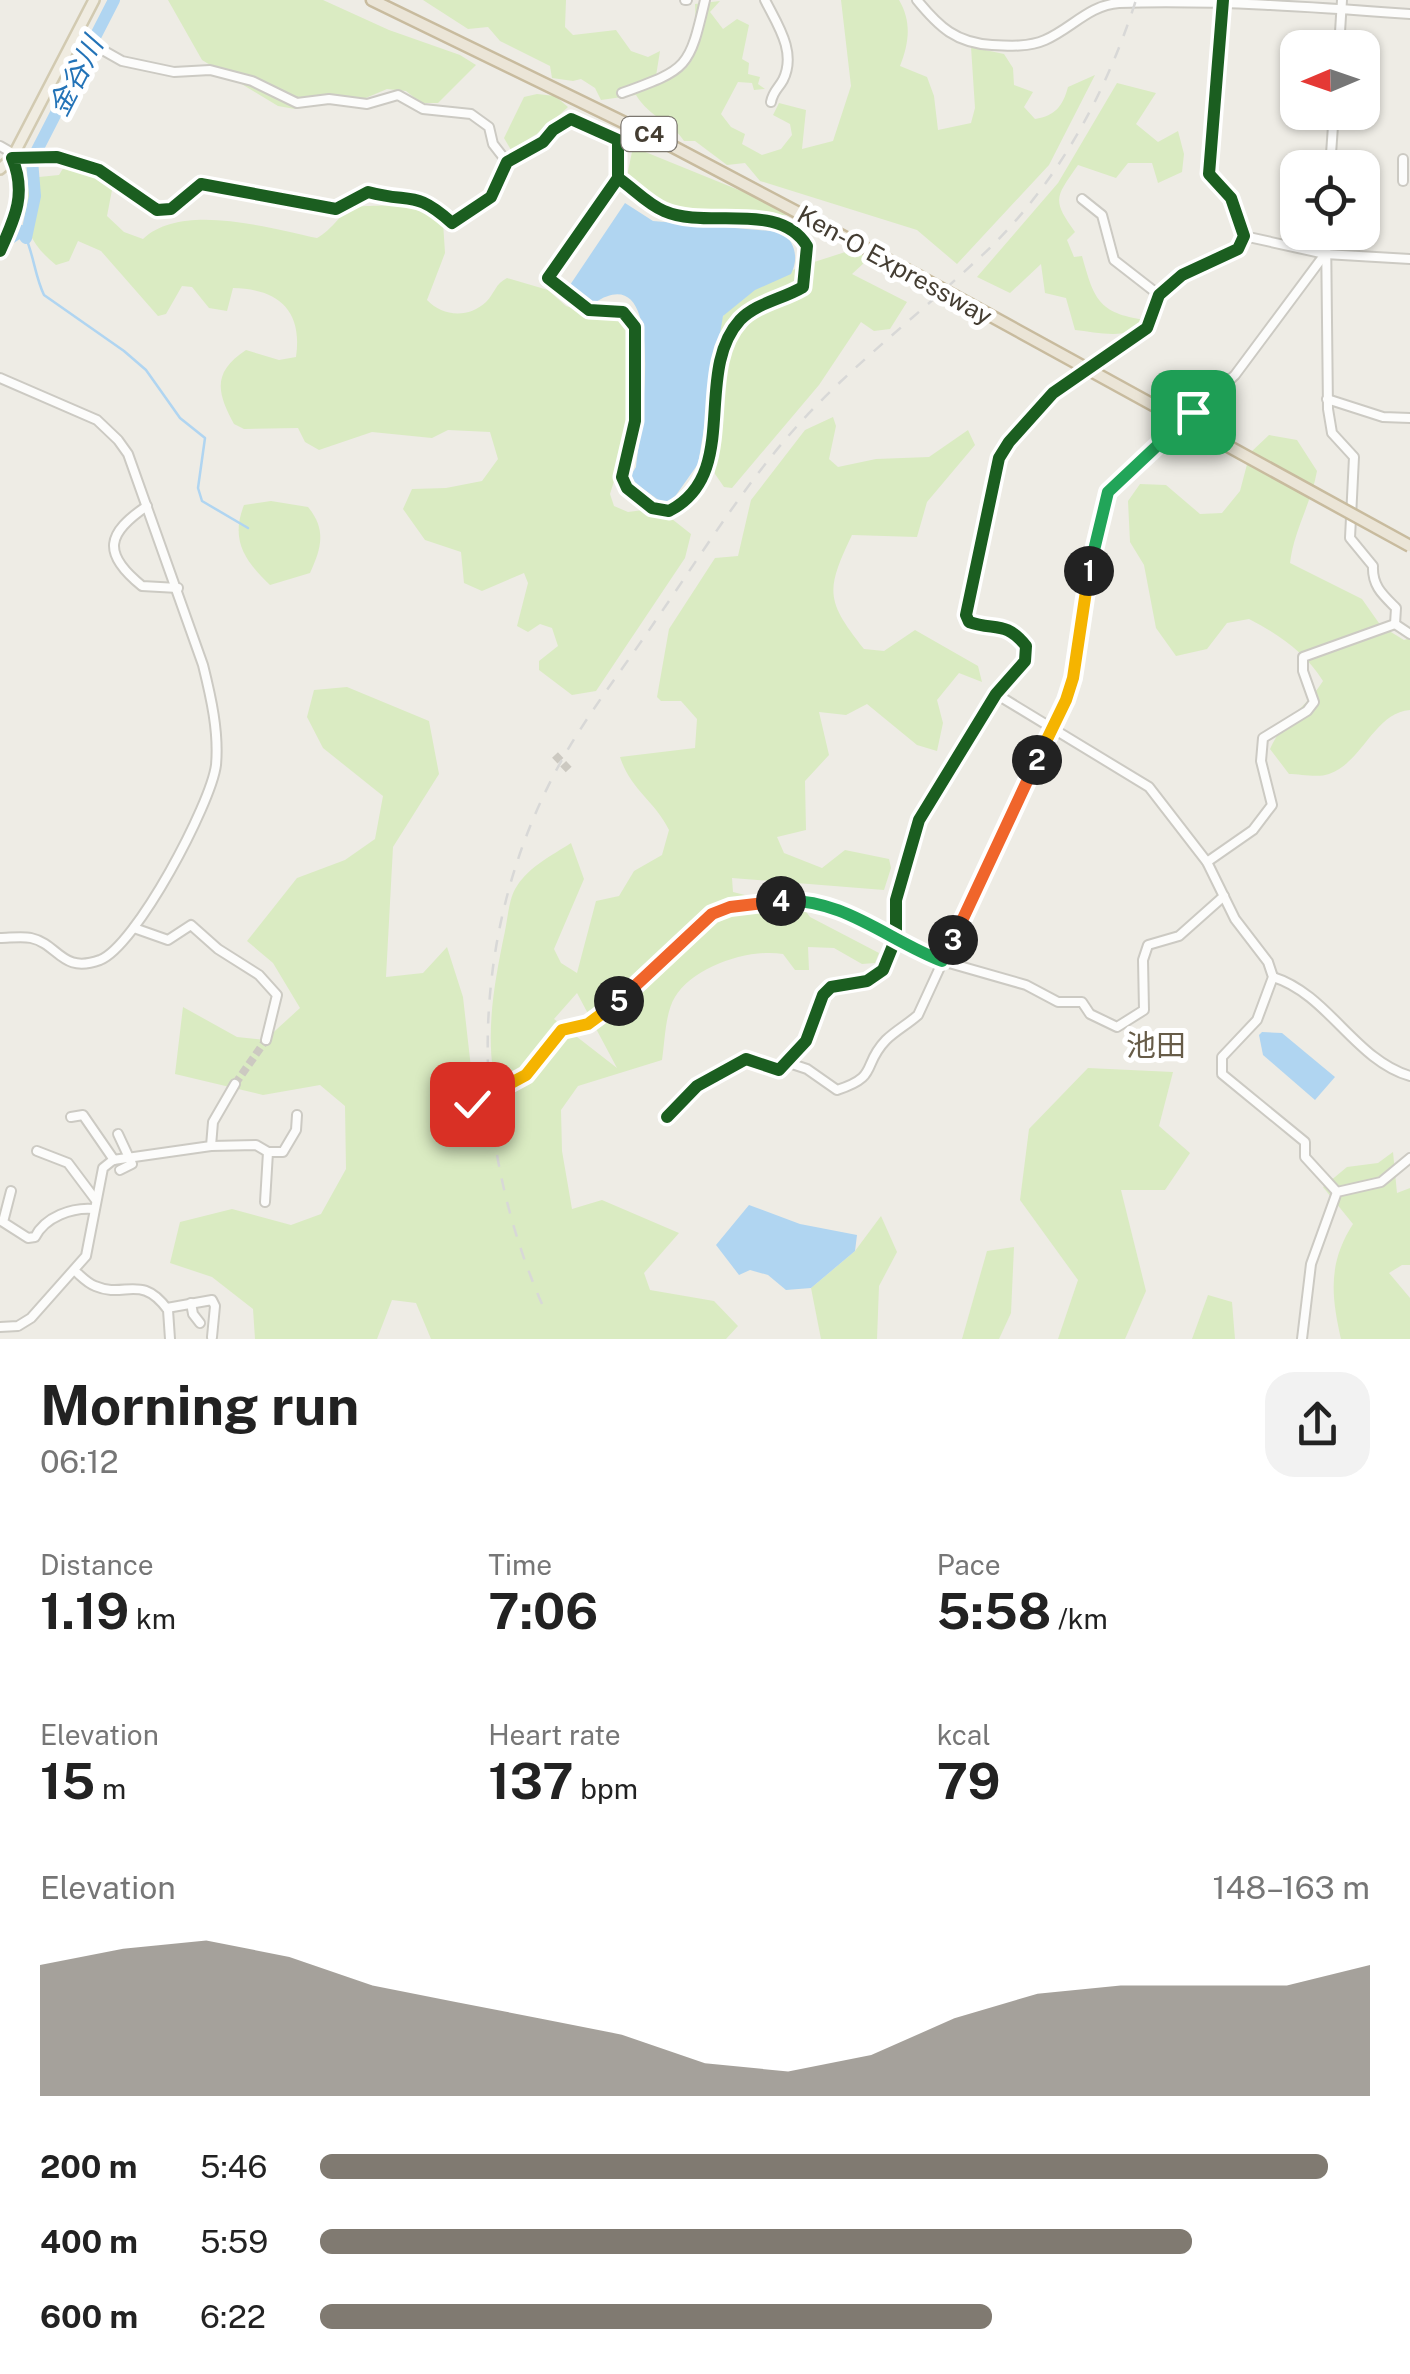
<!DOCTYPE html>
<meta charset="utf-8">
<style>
:root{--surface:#fff;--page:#f2f2f2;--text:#222;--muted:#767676;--accent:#807a71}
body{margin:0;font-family:"Public Sans","Noto Sans JP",sans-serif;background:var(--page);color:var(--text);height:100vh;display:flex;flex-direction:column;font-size:38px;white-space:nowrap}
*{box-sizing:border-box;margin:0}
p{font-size:32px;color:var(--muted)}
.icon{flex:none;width:55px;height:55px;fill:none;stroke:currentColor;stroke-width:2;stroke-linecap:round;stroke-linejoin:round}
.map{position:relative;height:1339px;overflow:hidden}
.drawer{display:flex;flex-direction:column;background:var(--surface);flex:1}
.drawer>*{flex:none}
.needle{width:65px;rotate:268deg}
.tools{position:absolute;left:1280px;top:30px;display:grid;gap:20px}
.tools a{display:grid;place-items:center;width:100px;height:100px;border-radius:20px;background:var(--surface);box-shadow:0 2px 8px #0004;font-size:50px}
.pin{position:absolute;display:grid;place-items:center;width:85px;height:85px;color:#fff;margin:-42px;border-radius:20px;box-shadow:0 5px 15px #0006}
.km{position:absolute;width:50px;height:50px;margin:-25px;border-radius:50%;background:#222;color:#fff;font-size:28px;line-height:50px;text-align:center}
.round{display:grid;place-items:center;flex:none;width:105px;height:105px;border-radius:30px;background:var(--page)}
.head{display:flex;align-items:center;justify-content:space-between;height:170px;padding:0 40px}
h1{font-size:55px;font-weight:700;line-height:75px}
.figures{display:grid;grid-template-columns:repeat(3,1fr);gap:15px;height:170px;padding:10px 40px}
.figures div{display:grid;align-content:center}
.figures b{font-size:50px;font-weight:700}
.figures small{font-size:28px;font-weight:400}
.figures p{font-size:28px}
.chart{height:280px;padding:20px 40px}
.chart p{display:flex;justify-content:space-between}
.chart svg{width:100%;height:180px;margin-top:10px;fill:var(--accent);opacity:.7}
ul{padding:0 40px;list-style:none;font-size:32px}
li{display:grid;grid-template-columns:160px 120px 1fr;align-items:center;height:75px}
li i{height:25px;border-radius:12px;background:var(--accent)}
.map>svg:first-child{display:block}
.green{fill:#daebc2;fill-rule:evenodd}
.water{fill:#b0d5f1}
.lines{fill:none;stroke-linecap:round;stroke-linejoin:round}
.stream{stroke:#b0d5f1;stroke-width:2.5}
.river{stroke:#b0d5f1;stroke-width:12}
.minor-tunnel{stroke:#ccc9c1;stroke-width:8;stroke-dasharray:8 4;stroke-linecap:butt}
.minor-casing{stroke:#cccac3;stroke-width:12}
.major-casing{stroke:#d2cab1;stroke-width:14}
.highway-casing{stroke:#c8bb9e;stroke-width:15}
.minor{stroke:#fcfcfb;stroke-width:8}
.major{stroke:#f0ece1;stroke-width:9}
.highway{stroke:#ebe5d7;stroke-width:10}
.rail{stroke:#d8d8d7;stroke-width:2.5;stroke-dasharray:12 12;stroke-linecap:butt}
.minor-bridge-casing{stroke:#cccac3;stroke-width:12;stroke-linecap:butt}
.highway-bridge-casing{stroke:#c8bb9e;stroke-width:15;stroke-linecap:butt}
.minor-bridge{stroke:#fcfcfb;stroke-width:8}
.highway-bridge{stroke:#ebe5d7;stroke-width:10}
.cycleway-casing{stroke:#fff;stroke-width:19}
.cycleway{stroke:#1b5e20;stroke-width:12}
.split-1-casing{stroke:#fff;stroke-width:20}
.split-2-casing{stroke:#fff;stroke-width:20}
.split-3-casing{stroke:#fff;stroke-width:20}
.split-4-casing{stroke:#fff;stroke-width:20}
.split-5-casing{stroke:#fff;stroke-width:20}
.split-6-casing{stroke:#fff;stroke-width:20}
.split-1{stroke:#22a559;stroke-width:12}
.split-2{stroke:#f5b400;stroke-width:12}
.split-3{stroke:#f0652b;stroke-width:12}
.split-4{stroke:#22a559;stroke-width:12}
.split-5{stroke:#f0652b;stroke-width:12}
.split-6{stroke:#f5b400;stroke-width:12}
.labels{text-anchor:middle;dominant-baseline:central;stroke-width:10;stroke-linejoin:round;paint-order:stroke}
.shield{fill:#fff;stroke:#7c7770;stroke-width:2.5}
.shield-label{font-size:22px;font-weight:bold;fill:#443d32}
.street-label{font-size:25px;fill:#443d32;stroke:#fff}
.water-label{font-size:28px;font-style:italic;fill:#2373b7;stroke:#fff}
.quarter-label{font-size:30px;fill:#675c48;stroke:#fff}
</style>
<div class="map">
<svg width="1410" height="1339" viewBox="0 0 1410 1339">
<rect width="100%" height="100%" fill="#eeece5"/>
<g class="green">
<polygon points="168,0 323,0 389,30 460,55 476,65 438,103 421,103 406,91 387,89 361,100 322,95 295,109 278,106 202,60"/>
<path d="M423,0H566L565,27L573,35L616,30L631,51L648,57L660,51L656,76L662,81C705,68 696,40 695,4L720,1L710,12L723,29L737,19L749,25L742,59L749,63L748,74L760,77L758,84L765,89L754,90L752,83L738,82L721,114L731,127L745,134L742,144L762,155L781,149L792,135L790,124L773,115L779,103L806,110L802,149L833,141L851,86L841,0H899C912,22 909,43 900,66L927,77L934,96L938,130L971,123L975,108L971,47L1004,54L1013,68L1014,85L1033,92L1024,107L1035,119C1056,116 1063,105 1068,87L1095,75L1049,165L957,264L917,230L760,181L745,163L727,165L695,141H684C674,124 649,117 636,95L601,100L595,88L581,79L573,81L552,78L550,66L500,41L488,27L468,29Z"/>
<path d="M1117,83L1156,93L1136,124L1158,142L1178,131L1184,154L1182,172L1158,183L1152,163H1128L1116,178L1078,165C1056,197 1051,199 1075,232L1067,240L1074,257L1082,256C1094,299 1098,313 1145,320C1130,342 1098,332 1075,330L1066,298L1045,293L1041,264L1010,293L977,277L1058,183Z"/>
<polygon points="537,94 555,96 568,107 543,130 511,150 504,138 524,97"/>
<polygon points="633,147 773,204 793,215 722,215 682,209 661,212 627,176"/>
<path d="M65,165L100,180L112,190L107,216L124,232L143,239C182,202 269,228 317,238C331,231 344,210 352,207C355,206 412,204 415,206C425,208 435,217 443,222L445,253L427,300C442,316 468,319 486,302C495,293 495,284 507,278L548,290L566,306L581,311L615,302L629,326L631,405L628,436L610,494L614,506L628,512L658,508L691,534L685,558L596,691L572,695L539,670V661L558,646L552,628L540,624L528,632L517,626L528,583L524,573L482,591L464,583L461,552L425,540L403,509L412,489L446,488L482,481L498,459L490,432L448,430L432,438L372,432L319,450L305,442L298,428L244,429L234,424C216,391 213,372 246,350L279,360L296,357C303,309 277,289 233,288L227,311L209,308L192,287L182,286L166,314L158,316L101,251L78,241L69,261L56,265C25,240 19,216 29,178L59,175Z"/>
<path d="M851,250L864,251L865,262L852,274L907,302L890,329L874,331L861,322L819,385L732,488L724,487L715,474C713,431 700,347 726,312C751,279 813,263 851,250Z"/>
<path d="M833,417L836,426L829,459L838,467L876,459L929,457L968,430L975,445L927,502L917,537L852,535C825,591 826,601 864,649L884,651L915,630L978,666L982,682L959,673L937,700L943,723L937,751L917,745L867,704L846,715L819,712L829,755L805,781L806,830L777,837L784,853L822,868L845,850L889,859L891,868L884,890L732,878L733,892L805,910L810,917L879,953L875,963L862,964L834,948L808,947L809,970H795L783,954C749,948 693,967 675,997C665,1013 665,1041 662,1060L578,1086L561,1110L562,1151L572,1209L602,1200L679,1233L644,1273L650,1290L714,1301L738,1326L726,1339H431L416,1303L392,1300L377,1339H255L253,1309L212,1277L170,1263L180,1222L232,1209L291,1225L321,1214L346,1169L345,1106L320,1085L263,1095L175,1074L183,1007L237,1037L265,1040L300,1008L273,963L247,941L297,878L345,860L375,839L383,796L323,748L307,717L314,690L347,687L429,721L439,774L393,847L386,977L423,973L447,947L463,997L476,1112L501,1105C482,1048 493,989 505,931C508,917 509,897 517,886C530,866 551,856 571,843L584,879L554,949L561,963L577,973L596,901L619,896L634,871L662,855L669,830C654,800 630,789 620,757L695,748L697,719L681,701H661L657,697L669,629L715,558L738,556L751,500L805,430ZM577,993L617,1068L554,1019Z"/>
<path d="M1269,435L1297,440L1317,471C1311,504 1294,530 1290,563L1362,599L1381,626L1404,640L1410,638V710C1374,713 1363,762 1329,774C1318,778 1300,774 1289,774L1270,749C1285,717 1304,710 1323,681C1305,652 1278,634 1249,619L1227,623L1207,649L1176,656L1156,628L1144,565L1130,542L1128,501L1140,484L1166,485L1200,514L1222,513L1240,491L1250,453Z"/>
<path d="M271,501L308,507C327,530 321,549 310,573L270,585C245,561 230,540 244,505Z"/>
<polygon points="1088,1068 1173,1072 1159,1126 1190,1153 1165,1190 1121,1190 1146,1291 1125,1339 1058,1339 1078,1280 1020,1200 1029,1129"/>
<path d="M1393,1152L1397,1193L1410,1188V1265H1402L1389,1273L1410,1298V1339H1341C1331,1295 1328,1263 1353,1224L1323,1187L1347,1167L1378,1163Z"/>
<polygon points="881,1216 897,1252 879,1286 877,1339 821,1339 811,1288 855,1251"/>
<polygon points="1014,1247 1011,1313 999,1339 962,1339 987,1251"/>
<polygon points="1208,1295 1232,1302 1235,1339 1192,1339"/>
</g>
<g class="water">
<path d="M625,203L653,221L783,232C795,244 799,258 791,274L755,290L723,316L698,464L674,498L664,504L635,483L631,475L636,467C639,437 671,252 594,303L570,285Z"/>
<polygon points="1262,1032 1282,1033 1335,1077 1315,1100 1263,1055 1259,1035"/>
<polygon points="749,1205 800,1224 857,1235 855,1251 811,1288 786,1290 768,1275 750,1270 739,1275 716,1245"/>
</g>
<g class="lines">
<path class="stream" d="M26,238C34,257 35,276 44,295L124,351L146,370L180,418L205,438L198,488L202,501L248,528"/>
<polyline class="river" points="0,245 21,231 26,238 35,196 32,160 114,0"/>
<g class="minor-tunnel">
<polyline points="555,755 570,771"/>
<polyline points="235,1084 266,1040"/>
</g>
<g class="minor-casing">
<g id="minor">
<polyline points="685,0 687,0"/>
<path d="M765,0C777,24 797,52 783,80C778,89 773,91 771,102"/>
<path d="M917,0C939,27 956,43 992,45C1010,46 1029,47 1045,40C1071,29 1089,5 1119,3C1216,0 1313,7 1410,14"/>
<polyline points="76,35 122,61 174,72 210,70 252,81 297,103 329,99 367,104 398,95 423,109 471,114 489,127 493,144 507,162"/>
<polyline points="1339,48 1342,0"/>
<path d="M622,93C688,69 689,69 705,0"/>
<polyline points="0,146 14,154"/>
<polyline points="1330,168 1334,112"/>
<polyline points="1403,181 1403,159"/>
<polyline points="1082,199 1102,215 1114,260 1159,295"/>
<polyline points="1362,201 1372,201"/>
<path d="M1326,232L1328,409L1332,433L1354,457L1350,538L1373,566C1372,586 1383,595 1396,608L1395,624"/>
<polyline points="1244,236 1325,254 1410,259"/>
<path d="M0,251C15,218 27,193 12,158L57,157L99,170L157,210L171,209L201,184L336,209L368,192C412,204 414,189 452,223L491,197L507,162L543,142L553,130L571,119L618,140V178L548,278L589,310L623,312L635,327V421L622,477L627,488L652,508L669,511C742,474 692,373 740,320C756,303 783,299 803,287L807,246C779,200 707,230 664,211C647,204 633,188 618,178"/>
<path d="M0,378L97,420L118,440L128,454L203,665C211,697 219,732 216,765C211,804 136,946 100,960C61,974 59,944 31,938C22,936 9,938 0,938"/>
<polyline points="1327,399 1383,417 1410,418"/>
<path d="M147,506C107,533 101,553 142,586L178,588"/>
<polyline points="1395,624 1410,634"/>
<polyline points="996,694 1149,787 1207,862 1235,919 1268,962 1273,977 1257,1020 1222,1057 1222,1074 1305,1142 1305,1157 1337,1192"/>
<polyline points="1207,862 1253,830 1272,805 1261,761 1263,738 1307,711 1314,702 1303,671 1303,657 1395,624"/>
<polyline points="134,928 168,940 191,925 218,949 259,975 277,995 266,1040"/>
<path d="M1273,977C1328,994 1355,1060 1410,1076"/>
<path d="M789,1063L807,1069L837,1090C880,1076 861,1066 886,1040C895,1031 908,1024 918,1015L1051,726L1067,701L1073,679L1087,583L1108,491L1235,375L1325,254"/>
<polyline points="495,1095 526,1075 562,1030 588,1024 617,1003 712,915 750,904 802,900 822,905 942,961 1026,985 1058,1002 1082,1002 1090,1014 1117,1027 1144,1010 1143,960 1148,945 1179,936 1224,896"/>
<polyline points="71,1117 83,1115 114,1160"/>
<path d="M667,1117L697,1086L746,1059L779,1070L806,1041L823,995L831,987L867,981L883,970L896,938V900L919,820L996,694L1025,661L1026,646C1005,620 995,631 969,622L966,615L999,458L1009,442L1053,393L1147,328L1159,295L1182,275L1238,249L1244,236L1231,198L1209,174L1223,0"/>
<polyline points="118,1134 132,1164 120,1170"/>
<polyline points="211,1146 256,1145 268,1152 283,1152 296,1130 297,1115"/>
<polyline points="37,1151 68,1163 95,1199"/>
<path d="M11,1191L3,1222L28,1238L35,1237C45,1217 72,1207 94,1209"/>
<polyline points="265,1202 268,1152"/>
<path d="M75,1271C81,1276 87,1283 95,1286C125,1299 141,1273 168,1310L170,1339"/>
<polyline points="191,1303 193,1314 200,1323"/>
<polyline points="167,1308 212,1300 215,1306 212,1337"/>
<polyline points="0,1327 18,1326 31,1318 86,1256 103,1168 113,1160 211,1146 213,1122 235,1084"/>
<polyline points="1302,1339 1311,1264 1337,1192 1381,1182 1410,1158"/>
</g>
</g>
<g class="major-casing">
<polyline id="major" points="0,169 12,158 94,0"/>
</g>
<g class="highway-casing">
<polyline id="highway" points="372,0 666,143 920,277"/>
</g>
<use href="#minor" class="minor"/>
<use href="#major" class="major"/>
<use href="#highway" class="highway"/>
<path class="rail" d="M542,1304C464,1125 468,921 567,751C594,705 628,662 658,617C707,546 753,471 813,409C865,355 924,310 978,259C1054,190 1105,97 1136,0"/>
<g class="minor-bridge-casing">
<polyline id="minor-bridge" points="472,1104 495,1095"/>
</g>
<g class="highway-bridge-casing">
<polyline id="highway-bridge" points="920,277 1410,546"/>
</g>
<use href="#minor-bridge" class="minor-bridge"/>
<use href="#highway-bridge" class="highway-bridge"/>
<g class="cycleway-casing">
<g id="cycleway">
<path d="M0,251C15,218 27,193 12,158L57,157L99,170L157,210L171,209L201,184L336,209L368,192C412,204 414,189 452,223L491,197L507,162L543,142L553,130L571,119L618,140V178L548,278L589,310L623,312L635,327V421L622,477L627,488L652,508L669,511C742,474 692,373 740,320C756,303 783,299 803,287L807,246C779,200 707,230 664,211C647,204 633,188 618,178"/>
<path d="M667,1117L697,1086L746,1059L779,1070L806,1041L823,995L831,987L867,981L883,970L896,938V900L919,820L996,694L1025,661L1026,646C1005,620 995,631 969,622L966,615L999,458L1009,442L1053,393L1147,328L1159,295L1182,275L1238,249L1244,236L1231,198L1209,174L1223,0"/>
</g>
</g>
<use href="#cycleway" class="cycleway"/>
</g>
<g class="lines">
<g class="split-1-casing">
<polyline id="split-1" points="1089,571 1108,492 1193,412"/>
</g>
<g class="split-2-casing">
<polyline id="split-2" points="1037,760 1066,700 1073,678 1089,571"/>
</g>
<g class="split-3-casing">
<polyline id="split-3" points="953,940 1037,760"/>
</g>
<g class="split-4-casing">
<path id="split-4" d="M781,901C842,897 889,941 942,961L953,940"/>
</g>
<g class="split-5-casing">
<polyline id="split-5" points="619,1001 712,914 730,907 781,901"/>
</g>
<g class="split-6-casing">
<polyline id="split-6" points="472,1104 526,1075 562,1030 588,1024 619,1001"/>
</g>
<use href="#split-1" class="split-1"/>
<use href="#split-2" class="split-2"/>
<use href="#split-3" class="split-3"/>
<use href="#split-4" class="split-4"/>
<use href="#split-5" class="split-5"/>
<use href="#split-6" class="split-6"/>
</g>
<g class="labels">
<rect class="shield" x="621.5" y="117" width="55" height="34" rx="8"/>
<g class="shield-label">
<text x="649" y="134">C4</text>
</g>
<g class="street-label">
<text transform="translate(895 265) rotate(29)">Ken-O Expressway</text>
</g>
<g class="water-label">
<text transform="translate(75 76) rotate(-63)">金谷川</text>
</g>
<g class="quarter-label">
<text x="1156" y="1045">池田</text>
</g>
</g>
</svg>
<div class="tools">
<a><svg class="needle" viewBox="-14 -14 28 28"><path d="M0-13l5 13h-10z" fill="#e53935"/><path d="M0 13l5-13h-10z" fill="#767676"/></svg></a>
<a><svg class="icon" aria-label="locate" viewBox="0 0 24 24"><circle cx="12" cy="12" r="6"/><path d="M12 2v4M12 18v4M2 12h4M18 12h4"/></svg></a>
</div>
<div class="pin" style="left:1193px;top:412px;background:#1e9e55"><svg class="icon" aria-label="arrive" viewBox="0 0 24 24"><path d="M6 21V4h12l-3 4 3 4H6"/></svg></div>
<div class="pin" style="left:472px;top:1104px;background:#d93025"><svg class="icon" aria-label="check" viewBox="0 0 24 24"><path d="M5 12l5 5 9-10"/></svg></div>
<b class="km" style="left:1089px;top:571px">1</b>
<b class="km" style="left:1037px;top:760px">2</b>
<b class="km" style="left:953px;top:940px">3</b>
<b class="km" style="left:781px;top:901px">4</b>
<b class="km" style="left:619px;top:1001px">5</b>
</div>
<section class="drawer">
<div class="head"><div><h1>Morning run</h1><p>06:12</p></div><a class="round"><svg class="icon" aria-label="share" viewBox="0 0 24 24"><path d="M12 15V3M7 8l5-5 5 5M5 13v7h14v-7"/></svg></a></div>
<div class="figures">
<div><p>Distance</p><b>1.19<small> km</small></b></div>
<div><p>Time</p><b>7:06</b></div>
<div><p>Pace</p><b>5:58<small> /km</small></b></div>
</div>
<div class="figures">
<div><p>Elevation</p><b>15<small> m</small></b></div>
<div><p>Heart rate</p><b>137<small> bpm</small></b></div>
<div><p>kcal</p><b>79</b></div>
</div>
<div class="chart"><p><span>Elevation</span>148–163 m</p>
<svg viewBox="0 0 160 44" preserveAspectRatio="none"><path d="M0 44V12L10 8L20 6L30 10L40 17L50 21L60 25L70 29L80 36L90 38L100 34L110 25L120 19L130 17L140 17L150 17L160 12V44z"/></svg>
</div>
<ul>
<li><b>200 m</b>5:46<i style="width:96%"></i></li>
<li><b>400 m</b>5:59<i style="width:83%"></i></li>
<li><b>600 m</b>6:22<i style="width:64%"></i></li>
</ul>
</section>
